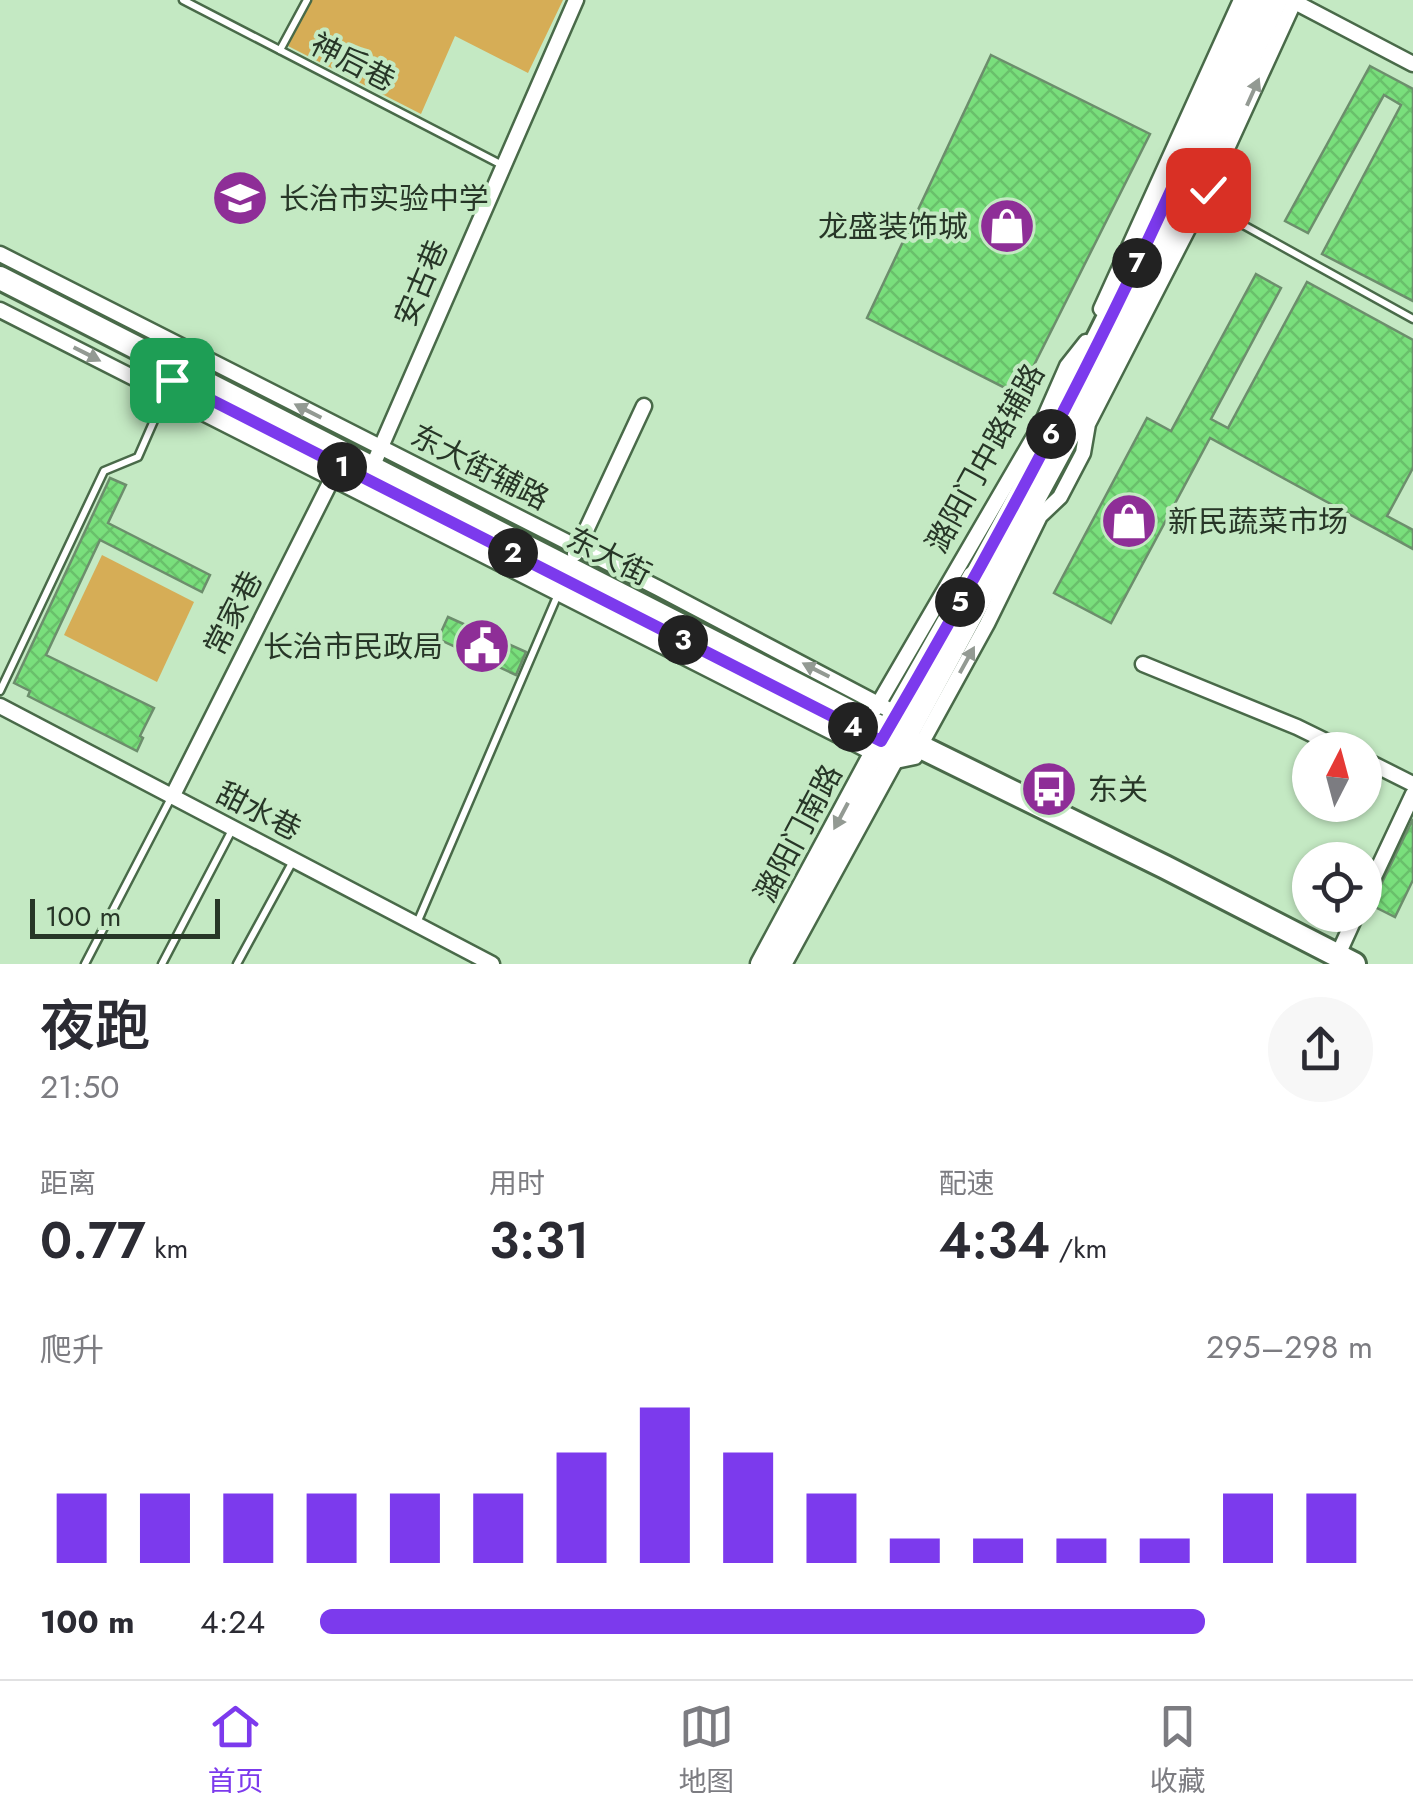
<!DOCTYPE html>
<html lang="zh">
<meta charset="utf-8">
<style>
:root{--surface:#fff;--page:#f7f7f7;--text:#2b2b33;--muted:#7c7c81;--line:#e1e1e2;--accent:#7c3aed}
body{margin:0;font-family:Jost,"Noto Sans SC",sans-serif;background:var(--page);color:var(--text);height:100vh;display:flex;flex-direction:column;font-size:38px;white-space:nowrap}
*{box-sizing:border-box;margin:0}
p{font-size:32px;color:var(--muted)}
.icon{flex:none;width:55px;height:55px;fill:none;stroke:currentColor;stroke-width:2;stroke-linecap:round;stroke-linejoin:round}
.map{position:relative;height:964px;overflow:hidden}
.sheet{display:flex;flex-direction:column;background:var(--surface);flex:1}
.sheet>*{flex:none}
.needle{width:65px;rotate:6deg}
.fabs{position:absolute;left:1292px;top:732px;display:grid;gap:20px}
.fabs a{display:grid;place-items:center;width:90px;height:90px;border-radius:50%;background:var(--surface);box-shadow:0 2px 8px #0004;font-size:50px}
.scale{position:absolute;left:30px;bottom:25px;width:190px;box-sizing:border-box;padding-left:10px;border:5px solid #273627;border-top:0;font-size:28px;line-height:35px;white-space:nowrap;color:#273627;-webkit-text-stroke:8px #c4e9c3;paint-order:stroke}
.pin{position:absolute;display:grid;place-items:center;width:85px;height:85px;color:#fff;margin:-42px;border-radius:20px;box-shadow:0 5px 15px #0006}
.km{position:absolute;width:50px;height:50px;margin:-25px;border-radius:50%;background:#222;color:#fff;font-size:28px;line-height:50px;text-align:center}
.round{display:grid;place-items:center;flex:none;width:105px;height:105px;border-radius:52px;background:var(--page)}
.summary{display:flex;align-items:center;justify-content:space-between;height:170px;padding:0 40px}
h1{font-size:55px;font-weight:600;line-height:75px}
.metrics{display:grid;grid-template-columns:repeat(3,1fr);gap:15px;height:170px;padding:10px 40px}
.metrics div{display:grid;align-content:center}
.metrics b{font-size:50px;font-weight:600}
.metrics small{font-size:28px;font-weight:400}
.metrics p{font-size:28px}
.chart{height:280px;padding:20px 40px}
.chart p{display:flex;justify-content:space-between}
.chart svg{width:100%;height:180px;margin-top:10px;stroke:var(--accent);stroke-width:6}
ul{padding:0 40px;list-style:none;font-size:32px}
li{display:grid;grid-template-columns:160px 120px 1fr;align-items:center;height:75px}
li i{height:25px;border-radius:12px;background:var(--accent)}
.tabs{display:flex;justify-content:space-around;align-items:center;height:140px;border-top:2px solid var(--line);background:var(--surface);font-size:28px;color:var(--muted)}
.tabs a{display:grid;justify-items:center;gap:5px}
.tabs .current{color:var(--accent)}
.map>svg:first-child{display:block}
.green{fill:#d6ad56}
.building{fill:url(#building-cross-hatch);stroke:#6c8e6c;stroke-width:2.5}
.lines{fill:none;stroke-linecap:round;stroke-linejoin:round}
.lane-casing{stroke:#496a49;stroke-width:11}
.street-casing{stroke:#496a49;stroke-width:19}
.secondary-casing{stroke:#496a49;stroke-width:25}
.primary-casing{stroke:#496a49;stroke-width:28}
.lane{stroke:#fff;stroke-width:6}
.street{stroke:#fff;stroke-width:14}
.secondary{stroke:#fff;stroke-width:20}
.primary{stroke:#fff;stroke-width:22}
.oneway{fill:#939a93}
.route-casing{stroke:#fff;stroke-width:20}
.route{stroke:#7c3aed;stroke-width:12}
.labels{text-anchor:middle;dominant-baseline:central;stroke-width:8;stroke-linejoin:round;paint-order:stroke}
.street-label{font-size:30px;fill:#273627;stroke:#c4e9c3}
.poi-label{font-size:30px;fill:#273627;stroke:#c4e9c3;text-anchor:start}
</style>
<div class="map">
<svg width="1413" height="964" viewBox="0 0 1413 964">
<defs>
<pattern id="building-cross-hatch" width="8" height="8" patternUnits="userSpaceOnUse" patternTransform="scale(2.5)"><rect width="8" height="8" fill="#79df7c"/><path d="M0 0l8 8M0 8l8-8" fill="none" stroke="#69c06b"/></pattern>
</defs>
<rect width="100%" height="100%" fill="#c4e9c3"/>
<g class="green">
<polygon points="312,0 563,0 528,73 455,36 421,114 288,46"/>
<polygon points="102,555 194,602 157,682 64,635"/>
</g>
<g class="building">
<polygon points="991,55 1150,134 1019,395 867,318"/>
<polygon points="1370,66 1413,89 1413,301 1322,254 1401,105 1384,95 1308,233 1285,221"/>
<polygon points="1256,274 1281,288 1211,419 1228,428 1307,282 1413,340 1413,468 1387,516 1413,530 1413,549 1210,438 1111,623 1054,593 1147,418 1171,431"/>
<polygon points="110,478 126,485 108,523 210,575 202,592 100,540 46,655 154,708 140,736 143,738 137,751 28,696 30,691 14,683"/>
<polygon points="448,617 526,652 516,675 438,639"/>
<polygon points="1413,819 1413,880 1395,917 1371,905"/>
</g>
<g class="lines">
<g class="lane-casing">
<g id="lane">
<polyline points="183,0 502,165"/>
<polyline points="280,50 307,0"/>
<polyline points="1200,201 1413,319"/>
<polyline points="0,691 104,471 138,457 174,375"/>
<polyline points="417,923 568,571"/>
<polyline points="85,964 171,798"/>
<polyline points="162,964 232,830"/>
<polyline points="237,964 293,861"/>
</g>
</g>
<g class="street-casing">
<g id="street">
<polyline points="1291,0 1413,64"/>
<polyline points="0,254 658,588 899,715"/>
<polyline points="1101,309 1241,0"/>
<polyline points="0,310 891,762 915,757"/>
<polyline points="367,479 576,0"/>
<polyline points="575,554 644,406"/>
<polyline points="1143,664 1297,727 1344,750"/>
<polyline points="0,706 492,964"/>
<polyline points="876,708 1042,423 1067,366 1086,342"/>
<polyline points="917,741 920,746 987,624 1040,516 1060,497 1083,453 1088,424 1208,190 1295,0"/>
<polyline points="1365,760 1413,784"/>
<polyline points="172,797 344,455"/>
<polyline points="1365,896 1413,794"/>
<polyline points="1336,959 1356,915"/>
</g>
</g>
<g class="secondary-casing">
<g id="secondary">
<polyline points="761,964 887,730"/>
<polyline points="781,964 904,739"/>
</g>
</g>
<g class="primary-casing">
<g id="primary">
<polyline points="0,278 868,721 1165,867 1354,964"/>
<polyline points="1048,439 1159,216 1258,0"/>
<polyline points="887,730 974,577"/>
<polyline points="904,739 1094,388 1174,224 1276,0"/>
</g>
</g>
<use href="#lane" class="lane"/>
<use href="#street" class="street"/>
<use href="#secondary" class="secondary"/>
<use href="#primary" class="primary"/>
</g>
<defs><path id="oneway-solid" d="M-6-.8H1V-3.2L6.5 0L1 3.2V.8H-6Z" transform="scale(2.5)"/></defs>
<g class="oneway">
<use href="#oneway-solid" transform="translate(1253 92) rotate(-66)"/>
<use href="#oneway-solid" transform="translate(87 354) rotate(27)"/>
<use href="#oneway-solid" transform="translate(308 411) rotate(-153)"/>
<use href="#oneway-solid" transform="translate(967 660) rotate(-61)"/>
<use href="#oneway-solid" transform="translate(816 670) rotate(-153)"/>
<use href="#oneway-solid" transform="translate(841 816) rotate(118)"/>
</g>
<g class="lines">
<g class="route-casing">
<path id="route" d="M172,380L881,741C987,560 1087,376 1173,186L1202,202L1208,190"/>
</g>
<use href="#route" class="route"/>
</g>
<defs>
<g id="school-disc" transform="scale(2.875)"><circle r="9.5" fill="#8e2e97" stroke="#c4e9c3"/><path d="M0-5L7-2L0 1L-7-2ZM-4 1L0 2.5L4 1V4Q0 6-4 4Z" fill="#fff"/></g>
<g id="shop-disc" transform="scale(2.875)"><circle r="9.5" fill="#8e2e97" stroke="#c4e9c3"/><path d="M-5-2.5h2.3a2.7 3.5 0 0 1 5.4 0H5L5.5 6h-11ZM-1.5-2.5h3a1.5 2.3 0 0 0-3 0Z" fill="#fff"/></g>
<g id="civic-disc" transform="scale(2.875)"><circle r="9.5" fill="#8e2e97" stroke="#c4e9c3"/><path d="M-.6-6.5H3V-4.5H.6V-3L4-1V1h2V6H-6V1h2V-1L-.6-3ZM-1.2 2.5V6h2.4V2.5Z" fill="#fff"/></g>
<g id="bus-disc" transform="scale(2.875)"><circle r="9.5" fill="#8e2e97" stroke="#c4e9c3"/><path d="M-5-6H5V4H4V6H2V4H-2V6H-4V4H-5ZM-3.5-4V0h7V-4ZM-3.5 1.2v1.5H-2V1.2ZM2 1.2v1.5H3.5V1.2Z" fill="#fff"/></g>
</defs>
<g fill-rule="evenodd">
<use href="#school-disc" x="240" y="198"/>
<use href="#shop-disc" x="1007" y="226"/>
<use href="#shop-disc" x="1129" y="521"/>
<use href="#civic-disc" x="482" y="646"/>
<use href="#bus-disc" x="1049" y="789"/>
</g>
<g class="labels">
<g class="street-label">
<text transform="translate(353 62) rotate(27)">神后巷</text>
<text transform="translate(421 283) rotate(-67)">安古巷</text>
<text transform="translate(985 458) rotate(-61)">潞阳门中路辅路</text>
<text transform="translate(480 467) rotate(27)">东大街辅路</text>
<text transform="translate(609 556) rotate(27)">东大街</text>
<text transform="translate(233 613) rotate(-63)">常家巷</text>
<text transform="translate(259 811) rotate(27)">甜水巷</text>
<text transform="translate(798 833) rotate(-62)">潞阳门南路</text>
</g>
<g class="poi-label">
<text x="279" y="198">长治市实验中学</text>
<text x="968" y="226" text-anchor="end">龙盛装饰城</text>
<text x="1168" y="521">新民蔬菜市场</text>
<text x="443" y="646" text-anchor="end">长治市民政局</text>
<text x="1088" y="789">东关</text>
</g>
</g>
</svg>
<div class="fabs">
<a><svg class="needle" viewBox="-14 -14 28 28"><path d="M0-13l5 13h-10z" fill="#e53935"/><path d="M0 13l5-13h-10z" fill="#7c7c81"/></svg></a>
<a><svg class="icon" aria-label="locate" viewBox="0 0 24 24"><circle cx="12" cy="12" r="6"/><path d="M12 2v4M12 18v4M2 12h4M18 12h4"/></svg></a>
</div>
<div class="scale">100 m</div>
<div class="pin" style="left:172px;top:380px;background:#1e9e55"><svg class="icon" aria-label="arrive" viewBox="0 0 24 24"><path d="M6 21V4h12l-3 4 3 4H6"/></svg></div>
<div class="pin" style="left:1208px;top:190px;background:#d93025"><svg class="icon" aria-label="check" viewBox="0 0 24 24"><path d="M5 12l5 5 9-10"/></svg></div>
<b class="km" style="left:342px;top:467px">1</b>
<b class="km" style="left:513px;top:553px">2</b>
<b class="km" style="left:683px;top:640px">3</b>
<b class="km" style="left:853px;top:727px">4</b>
<b class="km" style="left:960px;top:602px">5</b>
<b class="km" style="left:1051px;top:434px">6</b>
<b class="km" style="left:1137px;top:263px">7</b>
</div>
<section class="sheet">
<div class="summary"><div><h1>夜跑</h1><p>21:50</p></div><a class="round"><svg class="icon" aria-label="share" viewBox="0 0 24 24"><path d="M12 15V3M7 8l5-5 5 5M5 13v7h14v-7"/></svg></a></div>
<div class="metrics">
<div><p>距离</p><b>0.77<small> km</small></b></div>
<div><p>用时</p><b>3:31</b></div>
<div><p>配速</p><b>4:34<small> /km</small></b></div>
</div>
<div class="chart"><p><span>爬升</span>295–298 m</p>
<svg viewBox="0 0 160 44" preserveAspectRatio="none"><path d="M5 44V27M15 44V27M25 44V27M35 44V27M45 44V27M55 44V27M65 44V17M75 44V6M85 44V17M95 44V27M105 44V38M115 44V38M125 44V38M135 44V38M145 44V27M155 44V27"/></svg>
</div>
<ul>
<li><b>100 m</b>4:24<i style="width:84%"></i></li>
</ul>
</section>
<nav class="tabs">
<a class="current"><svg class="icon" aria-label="home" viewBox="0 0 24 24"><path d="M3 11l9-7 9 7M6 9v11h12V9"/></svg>首页</a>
<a><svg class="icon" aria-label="map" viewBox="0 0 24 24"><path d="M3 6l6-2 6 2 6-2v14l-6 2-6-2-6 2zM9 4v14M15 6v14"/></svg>地图</a>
<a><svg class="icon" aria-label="saved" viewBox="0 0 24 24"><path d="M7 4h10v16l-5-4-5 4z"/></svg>收藏</a>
</nav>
